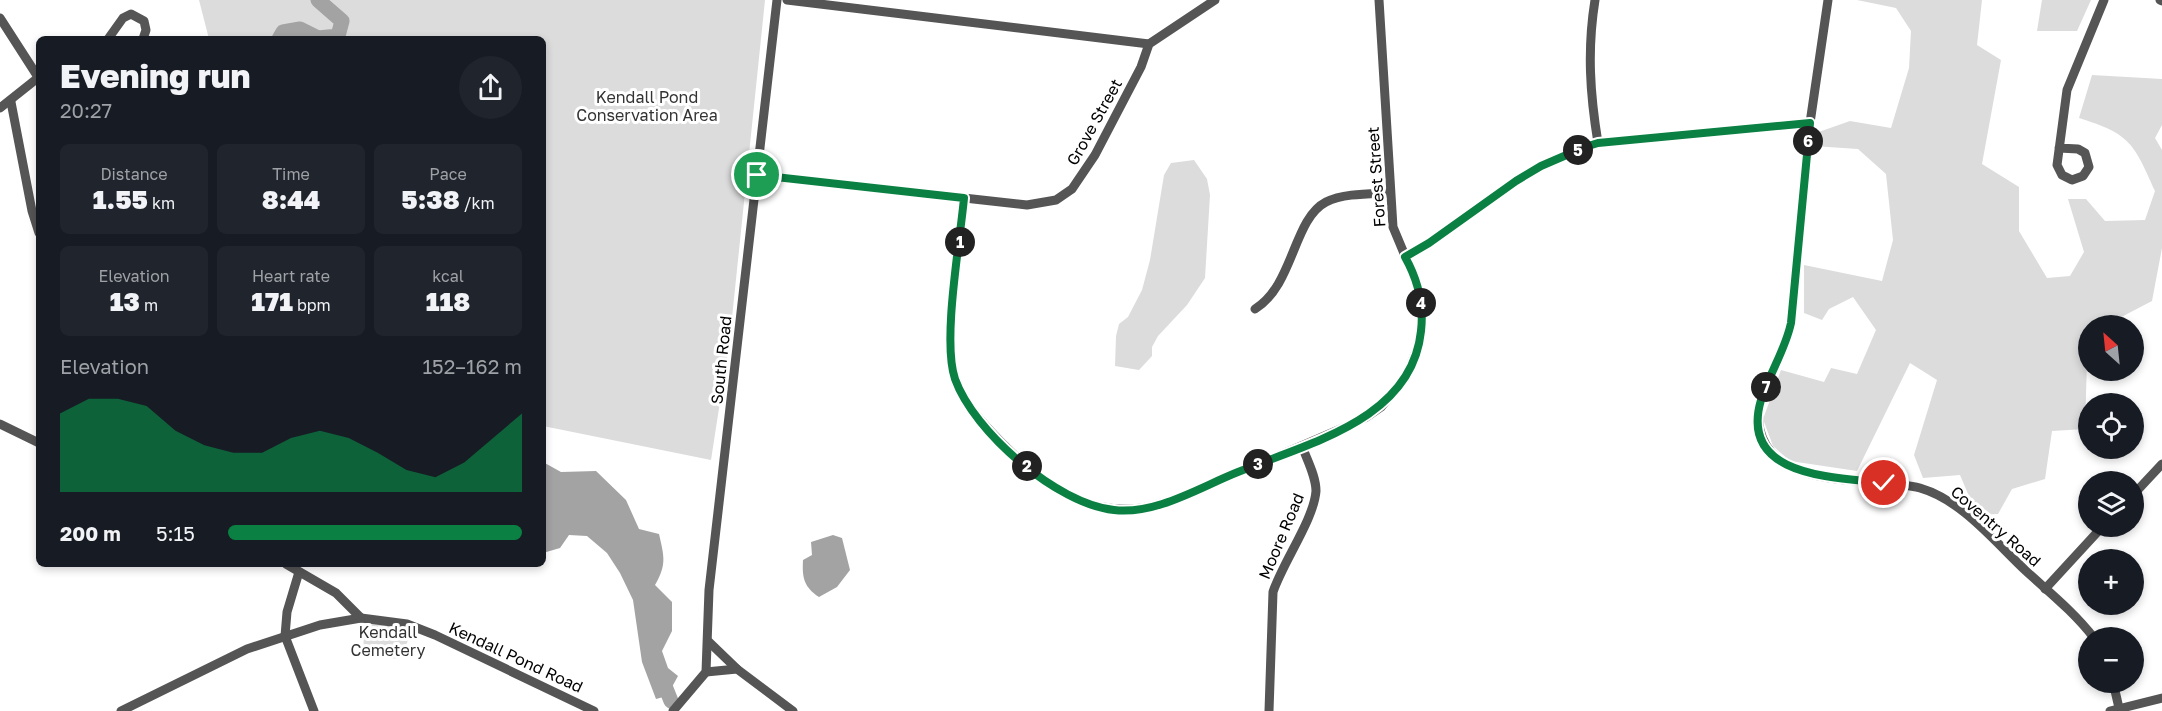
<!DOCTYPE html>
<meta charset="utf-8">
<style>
:root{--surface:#171b24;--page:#20242c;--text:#f1f3f6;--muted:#9ea1a6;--accent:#0b8043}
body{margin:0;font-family:"Golos Text",sans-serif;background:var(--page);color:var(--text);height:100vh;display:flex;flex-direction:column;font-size:22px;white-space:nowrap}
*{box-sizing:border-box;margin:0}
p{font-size:20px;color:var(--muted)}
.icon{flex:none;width:33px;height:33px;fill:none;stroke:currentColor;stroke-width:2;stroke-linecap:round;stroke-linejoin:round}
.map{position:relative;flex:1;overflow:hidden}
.panel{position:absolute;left:36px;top:36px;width:510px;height:531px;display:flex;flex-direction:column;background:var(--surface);border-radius:9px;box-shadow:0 3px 9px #0003}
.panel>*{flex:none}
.needle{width:39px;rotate:333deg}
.controls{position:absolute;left:2078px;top:315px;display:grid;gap:12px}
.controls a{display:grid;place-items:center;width:66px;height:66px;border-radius:50%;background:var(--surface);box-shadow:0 3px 9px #0003;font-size:30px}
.pin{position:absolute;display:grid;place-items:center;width:51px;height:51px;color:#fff;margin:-26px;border:3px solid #fff;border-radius:50%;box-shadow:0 2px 6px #0007}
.km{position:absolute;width:30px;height:30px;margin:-15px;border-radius:50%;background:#222;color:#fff;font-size:16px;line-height:30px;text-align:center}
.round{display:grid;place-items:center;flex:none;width:63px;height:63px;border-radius:32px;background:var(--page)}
.overview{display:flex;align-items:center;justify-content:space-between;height:102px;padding:0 24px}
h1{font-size:33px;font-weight:800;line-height:45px}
.stats{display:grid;grid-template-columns:repeat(3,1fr);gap:9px;height:102px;padding:6px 24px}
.stats div{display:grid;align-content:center;border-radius:9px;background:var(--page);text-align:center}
.stats b{font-size:26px;font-weight:800}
.stats small{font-size:16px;font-weight:400}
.stats p{font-size:16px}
.chart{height:168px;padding:12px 24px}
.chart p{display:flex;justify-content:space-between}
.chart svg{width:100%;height:108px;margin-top:6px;fill:var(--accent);opacity:.7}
ul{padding:0 24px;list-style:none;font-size:20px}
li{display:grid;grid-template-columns:96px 72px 1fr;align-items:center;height:45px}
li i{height:15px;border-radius:8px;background:var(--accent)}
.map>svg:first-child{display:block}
.green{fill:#dcdcdc}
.water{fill:#a3a3a3}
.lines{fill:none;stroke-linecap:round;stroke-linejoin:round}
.river{stroke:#a3a3a3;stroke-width:15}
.minor{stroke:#555;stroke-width:9}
.route-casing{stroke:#fff;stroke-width:12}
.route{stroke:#0b8043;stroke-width:8}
.labels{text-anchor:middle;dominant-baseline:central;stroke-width:6;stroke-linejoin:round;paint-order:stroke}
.park-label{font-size:16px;fill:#333;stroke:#fff}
.street-label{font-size:16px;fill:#000;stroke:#fff}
</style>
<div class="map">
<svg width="2162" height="711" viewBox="0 0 2162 711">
<rect width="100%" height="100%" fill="#fff"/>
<g class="green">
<polygon points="199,0 765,0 730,337 711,460 543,426 543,39 209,39"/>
<path d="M1857,0H1982L1977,45L2001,60L1982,164L2019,187V231L2047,278L2070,276L2084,252L2068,199H2086L2105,221L2145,220L2155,191C2134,144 2131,134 2079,118L2092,75L2162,79V125L2155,138L2162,150V248L2152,301L2106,325L2088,326L2085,429L2052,431L2045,479L2012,489L1998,514L1977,515L1960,475L1923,478L1914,455L1937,380L1910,363L1857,471L1790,461L1773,446L1763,419L1781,370L1824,382L1831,368L1857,374L1876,330L1853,297L1829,309L1822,320L1804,313V265L1882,281L1893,240L1886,174L1858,149L1813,146V134L1850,121L1891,128L1909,68L1911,31L1896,8Z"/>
<polygon points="2042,0 2091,0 2077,31 2037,31"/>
<polygon points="1194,160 1207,179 1210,195 1205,278 1187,305 1158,336 1152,347 1152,356 1139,370 1115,366 1116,336 1119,324 1128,317 1142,290 1150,260 1164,175 1171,163"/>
<polygon points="379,623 412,631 400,659 364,655 363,625"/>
</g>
<g class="water">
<path d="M543,462L561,472L596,471L626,500L639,529L659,534C664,556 667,564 655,585L672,602V631L662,651L668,668L678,676L667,696L656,699L642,662L633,600L620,573L607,553L587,536L569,535L560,548L543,553Z"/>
<path d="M833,535L842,538L850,570L837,587L819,597C804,587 802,578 803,560L812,555L811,542Z"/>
</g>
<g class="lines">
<g class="river">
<polyline points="279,39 283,32 300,29 318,38 338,36 342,21 318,0"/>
<polyline points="661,676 671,701"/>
</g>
<g class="minor">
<polyline points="787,0 1149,44"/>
<path d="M1595,0C1587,50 1590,94 1598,143"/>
<path d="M1828,0L1810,123L1791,323C1784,357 1752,397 1760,430C1775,492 1872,476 1920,488C1962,500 1995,542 2026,571C2049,592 2075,613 2094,638"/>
<polyline points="2160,0 2162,1"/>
<polyline points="0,18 38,77"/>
<polyline points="108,39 123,18 131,14 144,21 146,30 143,39"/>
<polyline points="11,102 32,211 39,233"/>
<polyline points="0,108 39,77"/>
<polyline points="2059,148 2078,149 2085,153 2089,167 2083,176 2072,180 2062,175 2057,165 2067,90 2104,0"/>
<polyline points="757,175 1027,205 1056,200 1072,189 1095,155 1141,67 1149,44 1215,0"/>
<path d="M964,198C959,247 947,308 951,357C954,394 981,422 1006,447C1047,488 1095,521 1155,505C1181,498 1206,485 1231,475C1276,457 1320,438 1365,418L1381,407L1406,377L1420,341L1422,321L1416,282L1393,227L1379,0"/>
<path d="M1405,257C1470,219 1524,164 1598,143L1810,123"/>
<path d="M1255,309C1294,285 1293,219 1326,202C1344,193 1370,194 1390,193"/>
<polyline points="0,424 39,443"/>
<polyline points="2133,495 2162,464"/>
<polyline points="286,564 336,593 361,618"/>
<polyline points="299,572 287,612 285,636 314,711"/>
<polyline points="2045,589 2103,526"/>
<polyline points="709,642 737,669 793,711"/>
<polyline points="706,672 737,669"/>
<polyline points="2113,682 2119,708"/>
<polyline points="121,711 247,649 320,625 361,618 407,624 435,635 594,711"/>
<polyline points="673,711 706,672 709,590 777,0"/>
<path d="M1269,711L1273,592C1283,562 1314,519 1316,491C1316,476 1307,460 1302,446"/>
<polyline points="2110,711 2162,698"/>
</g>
</g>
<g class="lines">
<g class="route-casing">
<path id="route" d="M757,175L964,198C960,242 942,341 955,379C974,432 1057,504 1114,510C1156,515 1200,487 1238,472C1308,443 1412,420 1421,331C1424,305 1418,280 1405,257L1429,243L1516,181L1541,166L1585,147L1598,143L1810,123L1791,323C1785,351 1769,374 1761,400C1738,478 1836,477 1884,483"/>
</g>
<use href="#route" class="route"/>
</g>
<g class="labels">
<g class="park-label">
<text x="647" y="97">Kendall Pond<tspan x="647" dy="18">Conservation Area</tspan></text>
<text x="388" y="632">Kendall<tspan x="388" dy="18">Cemetery</tspan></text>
</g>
<g class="street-label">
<text transform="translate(1094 122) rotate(-61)">Grove Street</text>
<text transform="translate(1376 177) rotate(-94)">Forest Street</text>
<text transform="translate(721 360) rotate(-84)">South Road</text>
<text transform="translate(1996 526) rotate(41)">Coventry Road</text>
<text transform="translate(1281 536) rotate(-67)">Moore Road</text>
<text transform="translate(516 657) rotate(25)">Kendall Pond Road</text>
</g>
</g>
</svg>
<div class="controls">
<a><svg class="needle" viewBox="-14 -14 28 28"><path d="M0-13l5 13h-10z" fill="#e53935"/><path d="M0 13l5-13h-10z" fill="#9ea1a6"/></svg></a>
<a><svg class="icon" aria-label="locate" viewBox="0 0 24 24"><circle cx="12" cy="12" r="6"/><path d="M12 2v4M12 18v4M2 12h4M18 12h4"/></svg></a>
<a><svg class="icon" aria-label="layers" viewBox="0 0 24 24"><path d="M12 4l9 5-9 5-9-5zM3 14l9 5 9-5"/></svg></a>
<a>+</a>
<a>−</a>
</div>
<div class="pin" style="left:757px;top:175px;background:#1e9e55"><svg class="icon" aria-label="arrive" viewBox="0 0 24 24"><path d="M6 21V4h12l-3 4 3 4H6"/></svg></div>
<div class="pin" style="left:1884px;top:483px;background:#d93025"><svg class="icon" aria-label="check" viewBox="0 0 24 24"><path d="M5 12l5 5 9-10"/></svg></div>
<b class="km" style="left:960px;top:242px">1</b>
<b class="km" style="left:1027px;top:466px">2</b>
<b class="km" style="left:1258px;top:464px">3</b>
<b class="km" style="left:1421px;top:303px">4</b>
<b class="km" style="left:1578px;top:150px">5</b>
<b class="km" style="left:1808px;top:141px">6</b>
<b class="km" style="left:1766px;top:387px">7</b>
<section class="panel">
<div class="overview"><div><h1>Evening run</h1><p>20:27</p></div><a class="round"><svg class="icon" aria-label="share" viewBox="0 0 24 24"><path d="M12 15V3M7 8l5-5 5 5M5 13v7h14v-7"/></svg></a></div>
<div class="stats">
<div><p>Distance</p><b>1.55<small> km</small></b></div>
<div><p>Time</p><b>8:44</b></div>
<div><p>Pace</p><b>5:38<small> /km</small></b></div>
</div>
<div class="stats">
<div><p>Elevation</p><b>13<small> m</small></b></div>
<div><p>Heart rate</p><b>171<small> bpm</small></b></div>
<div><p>kcal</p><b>118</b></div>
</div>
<div class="chart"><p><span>Elevation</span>152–162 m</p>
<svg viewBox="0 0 160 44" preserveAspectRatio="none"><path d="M0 44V12L10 6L20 6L30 9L40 19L50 25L60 28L70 28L80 22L90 19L100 22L110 28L120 35L130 38L140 32L150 22L160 12V44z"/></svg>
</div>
<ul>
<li><b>200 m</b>5:15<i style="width:100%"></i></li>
</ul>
</section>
</div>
